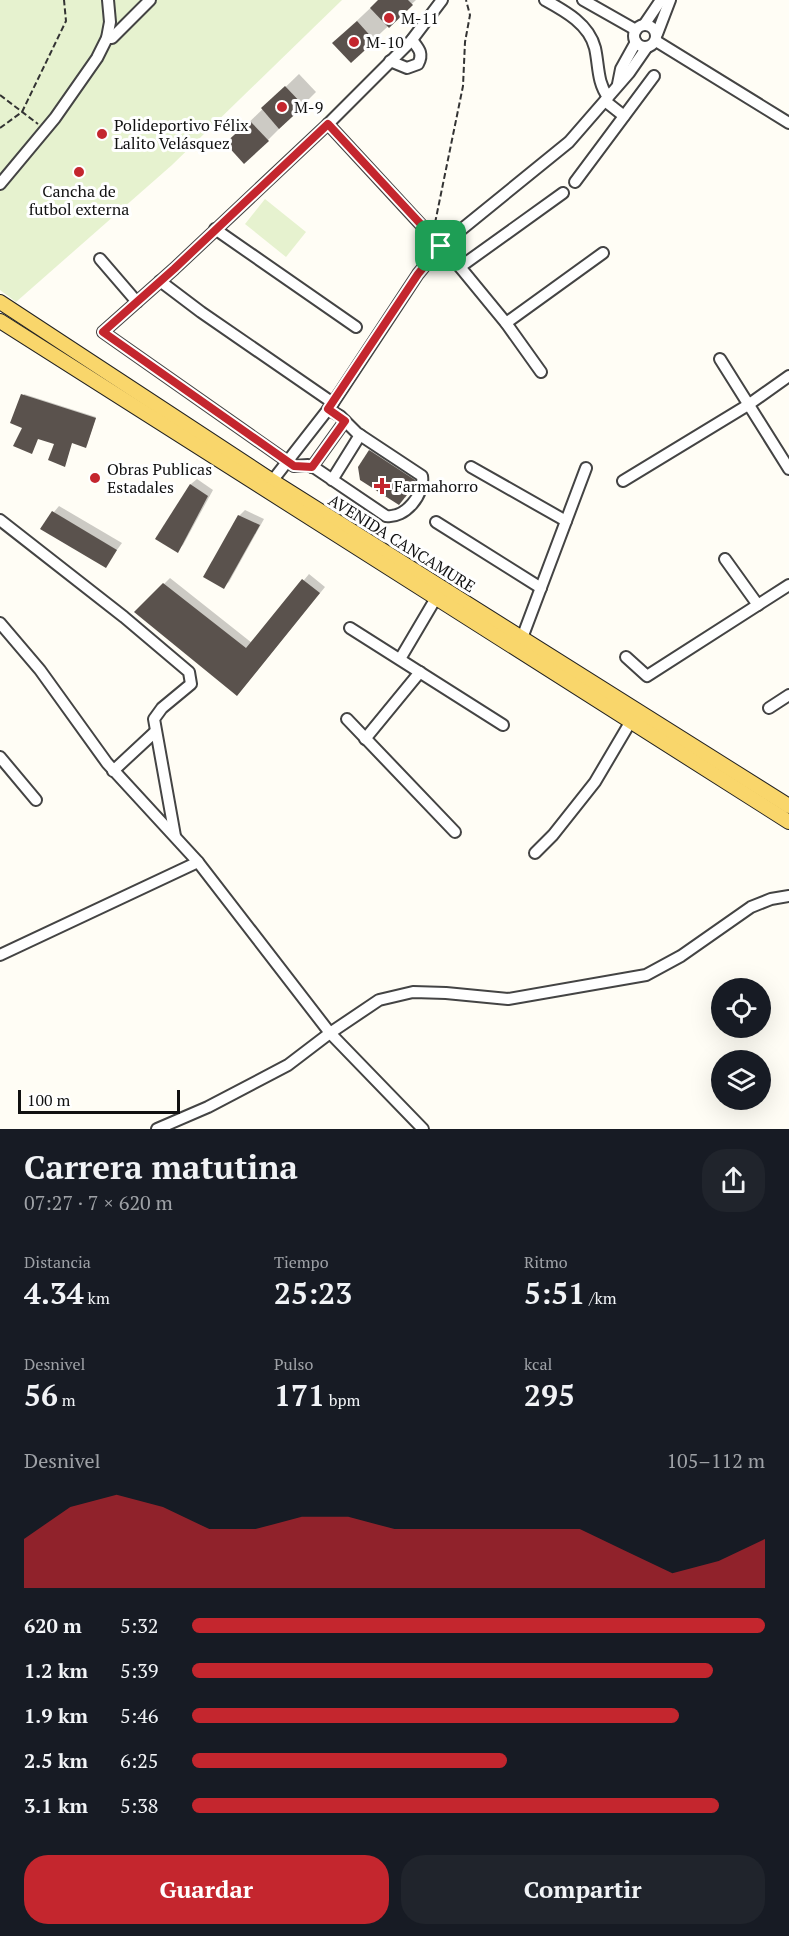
<!DOCTYPE html>
<html lang="es">
<meta charset="utf-8">
<style>
:root{--surface:#171b24;--page:#20242c;--text:#f1f3f6;--muted:#9ea1a6;--accent:#c4262e}
body{margin:0;font-family:"PT Serif",serif;background:var(--page);color:var(--text);height:100vh;display:flex;flex-direction:column;font-size:22px;white-space:nowrap}
*{box-sizing:border-box;margin:0}
p{font-size:20px;color:var(--muted)}
.icon{flex:none;width:33px;height:33px;fill:none;stroke:currentColor;stroke-width:2;stroke-linecap:round;stroke-linejoin:round}
.map{position:relative;height:1129px;overflow:hidden}
.side{display:flex;flex-direction:column;background:var(--surface);flex:1}
.side>*{flex:none}
.buttons{position:absolute;left:711px;top:978px;display:grid;gap:12px}
.buttons a{display:grid;place-items:center;width:60px;height:60px;border-radius:50%;background:var(--surface);box-shadow:0 6px 24px #0002;font-size:30px}
.scale{position:absolute;left:18px;bottom:15px;width:162px;box-sizing:border-box;padding-left:6px;border:3px solid #111;border-top:0;font-size:16px;line-height:21px;white-space:nowrap;color:#111;-webkit-text-stroke:4px #fff;paint-order:stroke}
.pin{position:absolute;display:grid;place-items:center;width:51px;height:51px;color:#fff;margin:-26px;border-radius:12px;box-shadow:0 3px 9px #0006}
.round{display:grid;place-items:center;flex:none;width:63px;height:63px;border-radius:24px;background:var(--page)}
.headline{display:flex;align-items:center;justify-content:space-between;height:102px;padding:0 24px}
h1{font-size:33px;font-weight:800;line-height:45px}
.figures{display:grid;grid-template-columns:repeat(3,1fr);gap:9px;height:102px;padding:6px 24px}
.figures div{display:grid;align-content:center}
.figures b{font-size:30px;font-weight:800}
.figures small{font-size:16px;font-weight:400}
.figures p{font-size:16px}
.chart{height:168px;padding:12px 24px}
.chart p{display:flex;justify-content:space-between}
.chart svg{width:100%;height:108px;margin-top:6px;fill:var(--accent);opacity:.7}
.action{display:flex;gap:12px;margin-top:auto;padding:12px 24px}
.action a{flex:1;height:69px;border-radius:24px;background:var(--accent);color:#fff;font-size:24px;font-weight:800;line-height:69px;text-align:center}
.action a+a{background:var(--page);color:var(--text)}
ul{padding:0 24px;list-style:none;font-size:20px}
li{display:grid;grid-template-columns:96px 72px 1fr;align-items:center;height:45px}
li i{height:15px;border-radius:8px;background:var(--accent)}
.map>svg:first-child{display:block}
.pitch{fill:#e6f2cf}
.shadow{fill:#0003}
.building{fill:#5a524d}
.lines{fill:none;stroke-linecap:round;stroke-linejoin:round}
.minor-casing{stroke:#444;stroke-width:14}
.major-casing{stroke:#222;stroke-width:16}
.path{stroke:#333;stroke-width:2;stroke-dasharray:6 3;stroke-linecap:butt}
.minor{stroke:#fff;stroke-width:10}
.major{stroke:#f9d66b;stroke-width:14}
.route-casing{stroke:#fff;stroke-width:12}
.route{stroke:#c4262e;stroke-width:8}
.poi-dot{fill:#c4262e;stroke:#fff;stroke-width:2}
.labels{text-anchor:middle;dominant-baseline:central;stroke-width:6;stroke-linejoin:round;paint-order:stroke}
.poi-label{font-size:16px;fill:#111;stroke:#fff;text-anchor:start}
.street-label{font-size:16px;fill:#111;stroke:#fff}
</style>
<div class="map">
<svg width="789" height="1129" viewBox="0 0 789 1129">
<rect width="100%" height="100%" fill="#fffdf5"/>
<g class="pitch">
<polygon points="0,0 342,0 172,165 16,302 0,290"/>
<polygon points="265,199 306,232 286,257 245,224"/>
</g>
<g class="shadow">
<polygon points="379,0 416,0 351,61 347,30"/>
<polygon points="299,74 316,92 268,140 241,130"/>
<polygon points="24,394 96,417 87,445 72,442 65,465 56,443 24,427"/>
<polygon points="376,445 420,475 405,498 370,451"/>
<polygon points="197,479 213,490 183,545 177,551 191,484"/>
<polygon points="59,506 122,543 105,566 54,512"/>
<polygon points="245,510 264,519 229,582 223,587 239,516"/>
<polygon points="309,574 325,587 243,688 136,612 170,578 252,643"/>
</g>
<g class="building">
<polygon points="378,0 408,0 413,5 389,28 370,8"/>
<polygon points="357,21 375,41 351,63 332,43"/>
<polygon points="285,86 304,106 279,129 261,108"/>
<polygon points="250,121 269,141 244,164 225,143"/>
<polygon points="21,394 96,418 86,448 72,443 65,467 48,460 54,444 38,439 32,454 13,446 22,428 10,423"/>
<polygon points="369,450 415,480 414,486 399,505 360,480 358,467"/>
<polygon points="190,484 208,496 178,553 155,539"/>
<polygon points="52,511 117,550 106,568 40,529"/>
<polygon points="238,515 260,525 224,589 203,577"/>
<polygon points="302,579 320,593 237,696 134,612 163,583 246,648"/>
</g>
<g class="lines">
<g class="minor-casing">
<g id="minor">
<path d="M545,0C565,11 589,24 595,48C599,66 597,82 608,97"/>
<polyline points="583,0 636,30"/>
<circle cx="645" cy="36" r="11"/>
<polyline points="644,25 661,0"/>
<polyline points="657,34 670,0"/>
<polyline points="107,38 112,38 150,0"/>
<polyline points="656,41 789,123"/>
<path d="M390,61L407,68L418,64C424,53 418,48 412,40"/>
<polyline points="618,84 621,69 636,42"/>
<polyline points="605,101 624,116"/>
<polyline points="328,124 460,267 506,323 541,372"/>
<polyline points="575,182 654,76"/>
<polyline points="0,184 55,118 97,58 107,38 110,22 108,0"/>
<polyline points="215,229 356,327"/>
<polyline points="100,259 137,302"/>
<polyline points="460,267 563,193"/>
<polyline points="160,281 201,312 333,403"/>
<polyline points="506,323 603,253"/>
<polyline points="720,359 789,469"/>
<path d="M328,409L340,416L357,433L422,476C425,494 405,519 386,516L315,468L308,465L294,466L103,332L174,269L328,124L411,41L442,0"/>
<polyline points="312,467 345,421"/>
<polyline points="471,467 566,521"/>
<polyline points="332,480 360,435"/>
<polyline points="623,481 748,405 789,376"/>
<polyline points="269,485 333,403 418,274 441,246 569,142 629,73 647,47"/>
<polyline points="0,520 124,617 189,672 191,684 162,708 154,719 175,836"/>
<polyline points="436,522 541,588"/>
<polyline points="725,559 758,605"/>
<polyline points="0,623 40,670 107,763 198,862 330,1033 423,1129"/>
<polyline points="350,628 503,725"/>
<polyline points="522,638 586,468"/>
<polyline points="626,657 647,676 789,585"/>
<polyline points="400,659 436,598"/>
<polyline points="769,708 789,695"/>
<polyline points="347,719 455,832"/>
<polyline points="365,739 420,672"/>
<polyline points="0,757 36,800"/>
<polyline points="113,771 155,732"/>
<polyline points="535,853 553,835 595,782 631,721"/>
<polyline points="0,955 198,862"/>
<polyline points="157,1129 208,1107 288,1065 330,1033 379,1000 413,992 446,993 508,999 646,975 681,956 751,907 771,899 789,896"/>
</g>
</g>
<g class="major-casing">
<g id="major">
<polyline points="0,302 271,480 789,806"/>
<polyline points="0,321 789,822"/>
</g>
</g>
<g class="path">
<polyline points="0,95 38,124"/>
<polyline points="0,128 22,112 66,21 64,0"/>
<polyline points="435,223 463,86 465,42 470,15 466,0"/>
</g>
<use href="#minor" class="minor"/>
<use href="#major" class="major"/>
</g>
<g class="lines">
<g class="route-casing">
<polygon id="route" points="328,124 441,246 418,274 328,409 345,421 312,467 294,466 103,332 174,269"/>
</g>
<use href="#route" class="route"/>
</g>
<g class="poi-dot">
<circle cx="389" cy="18" r="6"/>
<circle cx="354" cy="42" r="6"/>
<circle cx="282" cy="107" r="6"/>
<circle cx="102" cy="134" r="6"/>
<circle cx="79" cy="172" r="6"/>
<circle cx="95" cy="478" r="6"/>
<path d="M379 477h6v6h6v6h-6v6h-6v-6h-6v-6h6z"/>
</g>
<g class="labels">
<g class="poi-label">
<text x="401" y="18">M-11</text>
<text x="366" y="42">M-10</text>
<text x="294" y="107">M-9</text>
<text x="114" y="125">Polideportivo Félix<tspan x="114" dy="18">Lalito Velásquez</tspan></text>
<text x="79" y="191" text-anchor="middle">Cancha de<tspan x="79" dy="18">futbol externa</tspan></text>
<text x="107" y="469">Obras Publicas<tspan x="107" dy="18">Estadales</tspan></text>
<text x="394" y="486">Farmahorro</text>
</g>
<g class="street-label">
<text transform="translate(402 543) rotate(32)">AVENIDA CANCAMURE</text>
</g>
</g>
</svg>
<div class="buttons">
<a><svg class="icon" aria-label="locate" viewBox="0 0 24 24"><circle cx="12" cy="12" r="6"/><path d="M12 2v4M12 18v4M2 12h4M18 12h4"/></svg></a>
<a><svg class="icon" aria-label="layers" viewBox="0 0 24 24"><path d="M12 4l9 5-9 5-9-5zM3 14l9 5 9-5"/></svg></a>
</div>
<div class="scale">100 m</div>
<div class="pin" style="left:441px;top:246px;background:#1e9e55"><svg class="icon" aria-label="arrive" viewBox="0 0 24 24"><path d="M6 21V4h12l-3 4 3 4H6"/></svg></div>
</div>
<section class="side">
<div class="headline"><div><h1>Carrera matutina</h1><p>07:27 · 7 × 620 m</p></div><a class="round"><svg class="icon" aria-label="share" viewBox="0 0 24 24"><path d="M12 15V3M7 8l5-5 5 5M5 13v7h14v-7"/></svg></a></div>
<div class="figures">
<div><p>Distancia</p><b>4.34<small> km</small></b></div>
<div><p>Tiempo</p><b>25:23</b></div>
<div><p>Ritmo</p><b>5:51<small> /km</small></b></div>
</div>
<div class="figures">
<div><p>Desnivel</p><b>56<small> m</small></b></div>
<div><p>Pulso</p><b>171<small> bpm</small></b></div>
<div><p>kcal</p><b>295</b></div>
</div>
<div class="chart"><p><span>Desnivel</span>105–112 m</p>
<svg viewBox="0 0 160 44" preserveAspectRatio="none"><path d="M0 44V24L10 11L20 6L30 11L40 20L50 20L60 15L70 15L80 20L90 20L100 20L110 20L120 20L130 29L140 38L150 33L160 24V44z"/></svg>
</div>
<ul>
<li><b>620 m</b>5:32<i style="width:100%"></i></li>
<li><b>1.2 km</b>5:39<i style="width:91%"></i></li>
<li><b>1.9 km</b>5:46<i style="width:85%"></i></li>
<li><b>2.5 km</b>6:25<i style="width:55%"></i></li>
<li><b>3.1 km</b>5:38<i style="width:92%"></i></li>
</ul>
<div class="action"><a>Guardar</a><a>Compartir</a></div>
</section>
